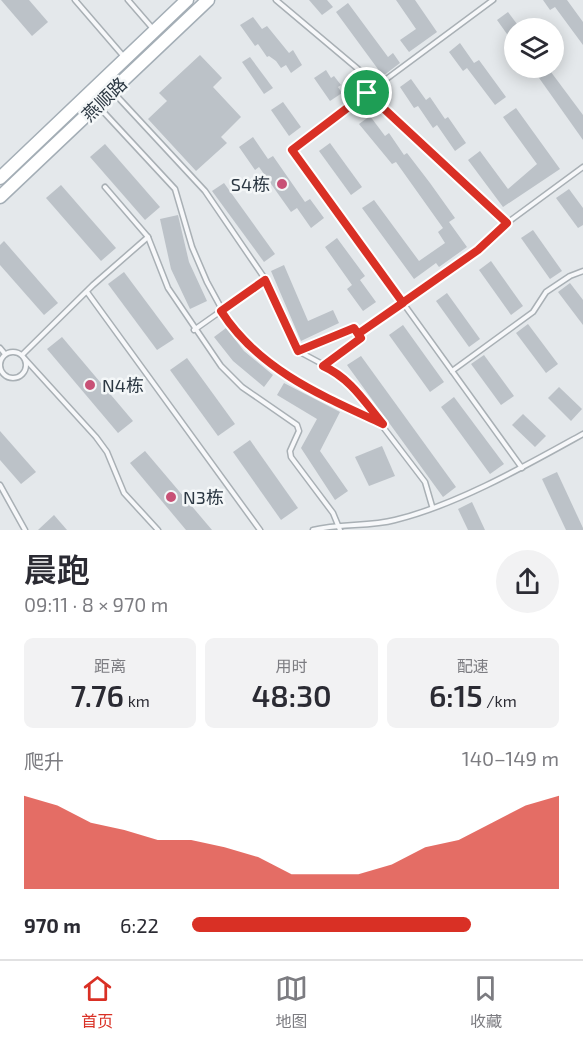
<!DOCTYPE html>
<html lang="zh">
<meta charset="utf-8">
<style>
:root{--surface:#fff;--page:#f2f2f3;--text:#2b2b33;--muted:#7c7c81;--line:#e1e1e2;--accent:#d93025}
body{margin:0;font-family:"Exo 2","Noto Sans SC",sans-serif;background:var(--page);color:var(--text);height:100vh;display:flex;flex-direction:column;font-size:22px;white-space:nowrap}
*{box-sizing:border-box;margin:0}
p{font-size:20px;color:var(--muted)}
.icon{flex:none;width:33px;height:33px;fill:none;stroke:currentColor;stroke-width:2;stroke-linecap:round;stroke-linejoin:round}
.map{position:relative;height:530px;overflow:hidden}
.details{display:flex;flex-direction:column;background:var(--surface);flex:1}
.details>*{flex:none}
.fabs{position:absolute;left:504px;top:18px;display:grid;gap:12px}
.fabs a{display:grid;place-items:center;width:60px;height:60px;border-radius:50%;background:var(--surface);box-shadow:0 3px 15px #0003;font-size:30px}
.pin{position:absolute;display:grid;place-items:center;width:51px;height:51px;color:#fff;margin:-26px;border:3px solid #fff;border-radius:50%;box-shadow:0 2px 6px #0007}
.round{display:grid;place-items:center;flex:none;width:63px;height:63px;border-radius:32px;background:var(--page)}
.overview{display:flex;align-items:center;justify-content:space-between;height:102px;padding:0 24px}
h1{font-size:33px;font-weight:600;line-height:45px}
.figures{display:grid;grid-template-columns:repeat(3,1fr);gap:9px;height:102px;padding:6px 24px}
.figures div{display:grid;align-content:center;border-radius:9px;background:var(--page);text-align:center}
.figures b{font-size:30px;font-weight:600}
.figures small{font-size:16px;font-weight:400}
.figures p{font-size:16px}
.chart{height:168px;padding:12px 24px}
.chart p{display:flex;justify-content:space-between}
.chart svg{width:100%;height:108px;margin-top:6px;fill:var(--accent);opacity:.7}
ul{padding:0 24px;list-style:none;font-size:20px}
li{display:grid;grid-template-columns:96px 72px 1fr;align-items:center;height:45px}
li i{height:15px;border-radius:8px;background:var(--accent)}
.tabs{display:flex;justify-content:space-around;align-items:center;height:84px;border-top:2px solid var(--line);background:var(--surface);font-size:16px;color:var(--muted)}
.tabs a{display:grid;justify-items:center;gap:3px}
.tabs .selected{color:var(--accent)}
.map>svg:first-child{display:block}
.building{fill:#bcc2c8}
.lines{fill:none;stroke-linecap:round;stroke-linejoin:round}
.service-casing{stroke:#a9b0b5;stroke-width:7}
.primary-casing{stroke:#a4aeb6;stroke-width:15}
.service{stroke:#f7f8fa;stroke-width:4}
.primary{stroke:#fff;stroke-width:12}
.route-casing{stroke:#fff;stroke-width:12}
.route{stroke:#d93025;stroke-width:8}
.poi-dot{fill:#c85176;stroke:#f4f7f8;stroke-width:2}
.labels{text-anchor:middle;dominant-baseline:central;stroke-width:5;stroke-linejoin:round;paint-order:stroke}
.street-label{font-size:18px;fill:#2c3843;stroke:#f4f7f8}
.poi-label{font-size:18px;fill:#2c3843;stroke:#f4f7f8;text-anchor:start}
</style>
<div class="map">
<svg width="583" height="530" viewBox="0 0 583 530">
<rect width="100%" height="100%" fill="#e4e8eb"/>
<g class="building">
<polygon points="1,0 29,0 48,22 32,36"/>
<polygon points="309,0 327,0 333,7 322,15"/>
<polygon points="396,0 415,0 437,32 409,52 400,40 416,29"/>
<polygon points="543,0 567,0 583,22 583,45 555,7 550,10"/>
<polygon points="348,3 388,57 393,53 400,63 383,76 336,12"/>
<polygon points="508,12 520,28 514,28 514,44 497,20"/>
<polygon points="253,17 262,29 267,26 289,53 293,50 302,65 291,73 286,65 281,68 276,61 269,56 267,57 258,44 255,46 240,25"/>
<polygon points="460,43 474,63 479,60 506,97 495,105 467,68 463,71 449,52"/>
<polygon points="200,55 222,78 213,87 241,117 221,137 227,143 196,171 148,119 167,101 159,93"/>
<polygon points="250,57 273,88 264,94 242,62"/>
<polygon points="532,68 548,68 583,115 583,140"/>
<polygon points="326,70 331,78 334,76 341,85 338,87 342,93 330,101 314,78"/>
<polygon points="411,79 426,100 430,97 445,119 448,117 466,143 455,151 437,125 433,128 418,106 414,108 400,87"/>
<polygon points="283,102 301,127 289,136 271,110"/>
<polygon points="516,108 560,169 503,207 468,160 480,151 508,189 537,164 503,117"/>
<polygon points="370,116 385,136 389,133 404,155 407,153 430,183 455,218 449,222 467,247 439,267 436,263 414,279 362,208 374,200 419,261 445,243 438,232 443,228 396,162 392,164 359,124"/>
<polygon points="253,137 268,159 273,156 305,202 310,199 324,218 311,228 297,208 291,212 259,167 255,170 239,147"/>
<polygon points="330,143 362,187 351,195 319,151"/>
<polygon points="105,144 160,207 145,220 90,157"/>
<polygon points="224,183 275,254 264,262 212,191"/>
<polygon points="61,185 116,248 101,261 46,198"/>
<polygon points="569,189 583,208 583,225 578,228 556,198"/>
<polygon points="178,215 189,262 207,301 190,309 171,269 160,219"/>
<polygon points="533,230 562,271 550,279 521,238"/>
<polygon points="337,238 365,276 360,280 376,302 363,311 347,289 352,285 325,247"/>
<polygon points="4,241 58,303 44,315 0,265 0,245"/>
<polygon points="491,261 523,306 511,315 479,270"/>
<polygon points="284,265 308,321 333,310 339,323 301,341 271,271"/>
<polygon points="124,272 174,339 157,350 108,284"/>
<polygon points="570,283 583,300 583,325 558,292"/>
<polygon points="447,293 480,339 469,347 436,301"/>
<polygon points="528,324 558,364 546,373 516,333"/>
<polygon points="403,325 444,382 430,392 389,335"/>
<polygon points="226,328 244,351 273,375 264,387 233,361 214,337"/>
<polygon points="62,337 133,421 118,433 47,349"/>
<polygon points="484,355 514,396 501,405 471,364"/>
<polygon points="361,356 456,487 443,497 347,365"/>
<polygon points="187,358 235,424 218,436 170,370"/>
<polygon points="284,383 340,412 320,451 348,491 335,500 301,448 317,419 277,395"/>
<polygon points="559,387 582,409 571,421 548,398"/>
<polygon points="454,397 504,464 490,474 441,407"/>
<polygon points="523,414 546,436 535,447 512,425"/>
<polygon points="0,431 36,472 21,484 0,460"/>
<polygon points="250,440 298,508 281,520 233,452"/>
<polygon points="382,446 395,476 369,486 355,457"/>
<polygon points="145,451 212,530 186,530 130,463"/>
<polygon points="557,472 583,528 583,530 566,530 542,479"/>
<polygon points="472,502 485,530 468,530 458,509"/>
<polygon points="54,515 67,530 38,530"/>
</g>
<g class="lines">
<g class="service-casing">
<g id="service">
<polyline points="75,0 125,58"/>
<polyline points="128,0 154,30"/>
<polyline points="276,0 377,85"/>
<polyline points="493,0 292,149 522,468"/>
<polyline points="114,93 205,191 263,276 298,351 339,373 351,385 425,482 432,506"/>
<polyline points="367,93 507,223"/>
<polyline points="98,106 175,189 192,247 207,282 231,326 269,364 290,378 380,423"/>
<polyline points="105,187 148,237 168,288 221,366 242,387 297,425 299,431 290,451 291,457 333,513 340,530"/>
<polyline points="87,292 260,530"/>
<polyline points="194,330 265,280"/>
<polyline points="358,334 479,250 507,223 583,167"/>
<polyline points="0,348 5,354"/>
<polyline points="299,351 354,328 361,338 323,366"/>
<circle cx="13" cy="365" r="13"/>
<polyline points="22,355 93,285 148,237"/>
<polyline points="25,359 96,437 107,452 124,493 158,530"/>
<polyline points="452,371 533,312 546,292 570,276 583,271"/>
<polyline points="0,485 25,530"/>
<path d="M313,530C340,523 369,527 395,520C457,505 527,465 583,434"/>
</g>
</g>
<g class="primary-casing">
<g id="primary">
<polyline points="0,178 187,0"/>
<polyline points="0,197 208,0"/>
</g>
</g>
<use href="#service" class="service"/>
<use href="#primary" class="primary"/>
</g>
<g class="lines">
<g class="route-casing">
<path id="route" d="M367,93L292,150L403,303L358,334L354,328L298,351L265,280L221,311C259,370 322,396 383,424C364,401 350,378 323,366L361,338L358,334L478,250L507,223L367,93"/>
</g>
<use href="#route" class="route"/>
</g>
<g class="poi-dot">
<circle cx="282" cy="184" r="6"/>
<circle cx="90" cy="385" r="6"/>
<circle cx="171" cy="497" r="6"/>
</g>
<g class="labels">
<g class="street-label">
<text transform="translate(104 99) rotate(-44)">燕顺路</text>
</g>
<g class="poi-label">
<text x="270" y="184" text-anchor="end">S4栋</text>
<text x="102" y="385">N4栋</text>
<text x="183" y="497">N3栋</text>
</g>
</g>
</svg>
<div class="fabs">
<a><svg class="icon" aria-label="layers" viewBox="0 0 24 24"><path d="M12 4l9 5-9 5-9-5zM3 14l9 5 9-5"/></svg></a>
</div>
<div class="pin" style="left:367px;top:93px;background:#1e9e55"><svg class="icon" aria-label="arrive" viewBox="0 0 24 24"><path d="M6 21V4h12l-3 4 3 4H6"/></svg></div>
</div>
<section class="details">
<div class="overview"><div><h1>晨跑</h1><p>09:11 · 8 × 970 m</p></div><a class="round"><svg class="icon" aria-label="share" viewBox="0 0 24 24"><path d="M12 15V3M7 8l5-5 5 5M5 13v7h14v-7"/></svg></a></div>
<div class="figures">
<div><p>距离</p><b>7.76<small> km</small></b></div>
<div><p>用时</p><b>48:30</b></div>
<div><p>配速</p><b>6:15<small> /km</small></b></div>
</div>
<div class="chart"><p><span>爬升</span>140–149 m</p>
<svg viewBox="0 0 160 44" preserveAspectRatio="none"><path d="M0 44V6L10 10L20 17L30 20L40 24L50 24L60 27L70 31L80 38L90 38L100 38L110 34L120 27L130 24L140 17L150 10L160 6V44z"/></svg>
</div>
<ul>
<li><b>970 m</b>6:22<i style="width:76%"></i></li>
</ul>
</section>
<nav class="tabs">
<a class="selected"><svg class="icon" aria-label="home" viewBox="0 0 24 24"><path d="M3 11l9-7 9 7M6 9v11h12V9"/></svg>首页</a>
<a><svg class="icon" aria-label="map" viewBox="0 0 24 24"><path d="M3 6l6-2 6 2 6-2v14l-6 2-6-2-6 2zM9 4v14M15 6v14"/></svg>地图</a>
<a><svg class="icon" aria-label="saved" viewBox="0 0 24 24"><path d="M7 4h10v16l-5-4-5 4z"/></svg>收藏</a>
</nav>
